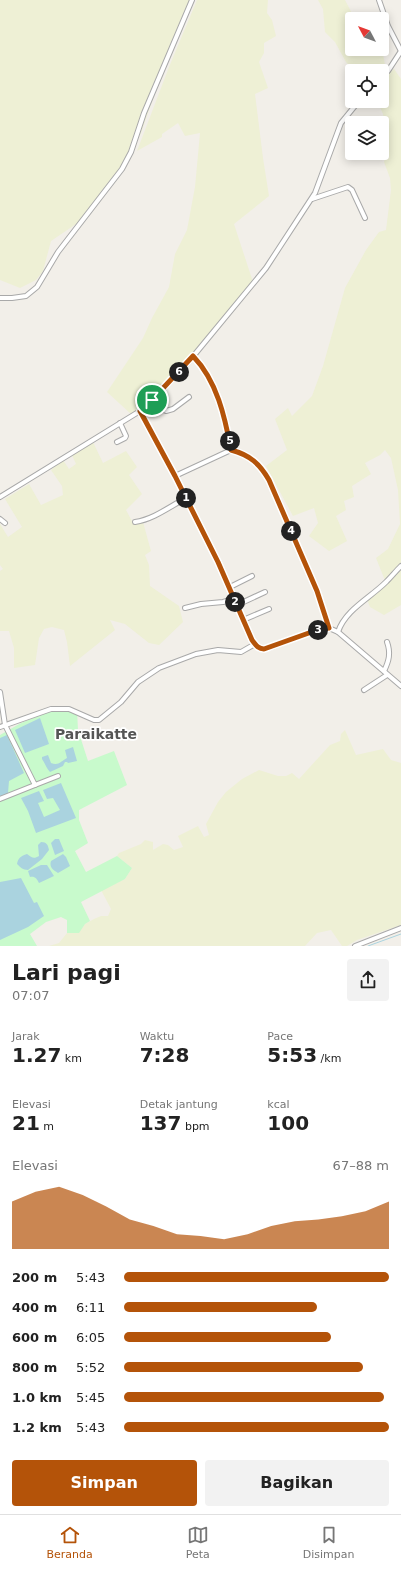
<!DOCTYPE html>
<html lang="id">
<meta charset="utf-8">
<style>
:root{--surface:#fff;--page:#f2f2f2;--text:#222;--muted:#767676;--line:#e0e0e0;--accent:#b45309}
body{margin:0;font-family:"DejaVu Sans",sans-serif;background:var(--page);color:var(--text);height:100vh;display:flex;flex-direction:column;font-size:15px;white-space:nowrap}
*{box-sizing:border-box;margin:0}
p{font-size:13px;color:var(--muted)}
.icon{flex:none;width:22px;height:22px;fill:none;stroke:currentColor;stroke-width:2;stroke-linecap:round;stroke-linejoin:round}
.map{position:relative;height:946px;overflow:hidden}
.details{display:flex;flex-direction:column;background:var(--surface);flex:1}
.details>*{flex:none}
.needle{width:26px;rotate:311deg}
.controls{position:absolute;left:345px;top:12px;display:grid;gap:8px}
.controls a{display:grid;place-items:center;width:44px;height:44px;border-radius:4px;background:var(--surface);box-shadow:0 2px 10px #0003;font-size:20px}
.pin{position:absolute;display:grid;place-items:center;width:34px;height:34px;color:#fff;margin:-17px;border:2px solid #fff;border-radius:50%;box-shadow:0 1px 4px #0007}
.km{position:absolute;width:20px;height:20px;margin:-10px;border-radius:50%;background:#222;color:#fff;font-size:11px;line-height:20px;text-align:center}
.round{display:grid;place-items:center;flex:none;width:42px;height:42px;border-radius:4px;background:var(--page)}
.head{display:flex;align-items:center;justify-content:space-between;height:68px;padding:0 12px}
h1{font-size:22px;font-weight:800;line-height:30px}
.figures{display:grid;grid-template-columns:repeat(3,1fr);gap:6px;height:68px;padding:4px 12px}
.figures div{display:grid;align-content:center}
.figures b{font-size:20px;font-weight:800}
.figures small{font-size:11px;font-weight:400}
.figures p{font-size:11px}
.chart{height:112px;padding:8px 12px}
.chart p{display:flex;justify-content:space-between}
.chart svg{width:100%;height:72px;margin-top:4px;fill:var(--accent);opacity:.7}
.cta{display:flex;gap:8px;margin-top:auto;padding:8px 12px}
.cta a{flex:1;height:46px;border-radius:4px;background:var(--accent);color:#fff;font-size:16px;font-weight:800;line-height:46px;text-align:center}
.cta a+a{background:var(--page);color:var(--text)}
ul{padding:0 12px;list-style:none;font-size:13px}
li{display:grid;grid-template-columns:64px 48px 1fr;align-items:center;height:30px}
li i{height:10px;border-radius:5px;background:var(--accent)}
.dock{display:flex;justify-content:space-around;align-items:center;height:56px;border-top:1px solid var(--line);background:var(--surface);font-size:11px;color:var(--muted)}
.dock a{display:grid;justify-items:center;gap:2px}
.dock .selected{color:var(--accent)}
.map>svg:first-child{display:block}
.farmland{fill:#eef0d5}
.park{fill:#c8facc}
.water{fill:#aad3df}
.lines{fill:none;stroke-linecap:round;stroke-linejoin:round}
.stream{stroke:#aad3df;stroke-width:1}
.minor-casing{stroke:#a9a9a9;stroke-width:6}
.minor{stroke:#fff;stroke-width:4}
.route-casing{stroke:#fff;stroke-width:8}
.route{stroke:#b45309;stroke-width:5}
.labels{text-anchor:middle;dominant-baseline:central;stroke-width:3.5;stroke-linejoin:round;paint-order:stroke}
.quarter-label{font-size:14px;font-weight:bold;fill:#555;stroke:#fff}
</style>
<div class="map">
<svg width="401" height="946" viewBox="0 0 401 946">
<rect width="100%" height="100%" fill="#f2efe9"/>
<g class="farmland">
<polygon points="0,0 194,0 163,70 141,133 130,154 118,172 79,222 51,241 43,271 36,280 20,288 0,280"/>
<polygon points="197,0 268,0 267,13 272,20 276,36 264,43 264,53 259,62 268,88 255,94 263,158 269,196 234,224 253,282 164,386 132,415 107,392 143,338 152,318 169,287 175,254 187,230 195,187 200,133 185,136 178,123 162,134 162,137 137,151 169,67"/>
<polygon points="318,0 345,0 355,19 352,19 352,49 382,49 387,75 394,69 401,79 401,605 384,615 370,607 366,597 386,583 376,558 388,549 400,524 398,490 391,458 385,450 380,455 365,463 371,474 352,486 354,497 344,501 346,510 336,516 347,541 329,551 309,536 318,523 314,508 293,516 266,466 287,450 275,419 288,408 292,416 312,396 323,366 345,288 366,250 379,232 386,230 391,190 390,178 384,162 389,146 383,114 377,101 382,101 382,71 354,71 346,62 335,42 325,32 323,9"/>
<polygon points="93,442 103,463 126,451 137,467 129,475 142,494 126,510 133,523 143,522 151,551 145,555 149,565 150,586 179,606 183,622 159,645 149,643 125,624 110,620 115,630 70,666 67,642 64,630 52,627 44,629 39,638 35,665 14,668 14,648 9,631 0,631 0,571 3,569 0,565 0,524 8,537 22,527 5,499 29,484 41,505 63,495 62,486 51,470 63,460 69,469 76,464 72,455"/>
<polygon points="345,730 356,755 383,749 391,760 401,763 401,925 357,940 347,946 342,946 331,930 317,933 305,946 49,946 59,943 67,933 79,932 85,924 94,919 101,916 108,916 111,909 101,890 125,879 132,868 117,856 119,853 141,844 145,840 153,842 153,850 163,844 168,845 174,850 183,847 178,836 198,826 204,837 209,835 206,824 218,802 226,792 242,779 259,770 278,776 286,776 292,773 299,779 330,745 340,741 341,734"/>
</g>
<polygon class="park" points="58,708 77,710 78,730 88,761 114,751 127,785 79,810 79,820 88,843 75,851 86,872 117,856 132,868 125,879 81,902 90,921 85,924 79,933 67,933 67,920 61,917 46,922 30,934 37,946 0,946 0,735 21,723"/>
<g class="water">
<polygon points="40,718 49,744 25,753 15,730"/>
<polygon points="7,735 24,773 9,781 8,793 0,798 0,738"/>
<path d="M73,747L77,761L68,763L67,762H65L63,766L50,772C46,768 45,763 42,759V757L48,755L51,763C59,766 61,761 67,758L65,750Z"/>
<polygon points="61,783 76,818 36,833 28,811 21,798 39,791 44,801 38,803 44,817 60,810 53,798 47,799 43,790"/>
<polygon points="55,839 59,839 64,851 55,855 51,843"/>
<path d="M41,842C47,842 48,845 49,850L42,859L28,870C23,870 20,867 17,864C18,858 21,856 27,854C32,858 34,859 39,856L38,845Z"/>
<path d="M63,854L66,857L70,866L58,873C53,870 49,867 51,861Z"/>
<path d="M41,865H47L54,876L39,883C37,879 35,876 30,877L28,871Z"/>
<polygon points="21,878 34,903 37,902 44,916 28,927 0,940 0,882"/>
</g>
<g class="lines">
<polyline class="stream" points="368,946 401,934"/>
<g class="minor-casing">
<g id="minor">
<polyline points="379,0 388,26 401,51"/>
<polyline points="382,77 388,71 401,51"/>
<polyline points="312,199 348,187 352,190 365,218"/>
<polyline points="0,298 12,298 26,296 37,287 58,252 122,169 131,152 144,113 192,0"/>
<path d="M193,356C217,381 226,417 231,450"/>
<polyline points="153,400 159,408 166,411 173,409 189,397"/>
<polyline points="140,411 175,476 218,562 252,640 260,649 272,647 320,629 329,628 338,632 401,686"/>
<polyline points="117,442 125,438 126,436 120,423"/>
<path d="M175,476L231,450C244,454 254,459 262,469C273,482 278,501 285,516C300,553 318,589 329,628"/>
<polyline points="0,497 140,411 153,400 186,365 266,268 315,193 341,123 359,101"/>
<polyline points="0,519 5,523"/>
<path d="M135,522C154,519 169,507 186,498"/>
<polyline points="230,587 252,576"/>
<polyline points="237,605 265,592"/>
<polyline points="185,608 201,604 223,602 234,599"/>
<polyline points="243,620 269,609"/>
<path d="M338,632C345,610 370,598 386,582C391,577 396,571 401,566"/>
<path d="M384,671C389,661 391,653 387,642"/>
<polyline points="364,690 387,675"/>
<polyline points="0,692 5,725 35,785 58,776"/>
<polyline points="0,727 51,709 69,709 94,720 99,720 121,702 138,682 159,668 196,654 218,650 241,652 255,644"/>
<polyline points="0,799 35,785"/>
<polyline points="355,946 401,928"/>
</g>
</g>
<use href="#minor" class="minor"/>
</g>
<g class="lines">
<g class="route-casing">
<path id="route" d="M193,356C217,381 225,417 231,450C250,455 260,464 269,480L317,591L329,628L320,629L264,649C258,649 256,645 252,640L218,562L175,476L140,411L152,400Z"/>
</g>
<use href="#route" class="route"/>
</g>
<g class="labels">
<g class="quarter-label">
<text x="96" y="734">Paraikatte</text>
</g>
</g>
</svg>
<div class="controls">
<a><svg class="needle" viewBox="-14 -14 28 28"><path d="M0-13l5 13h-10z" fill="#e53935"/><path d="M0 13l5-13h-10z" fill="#767676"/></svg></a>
<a><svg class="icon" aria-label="locate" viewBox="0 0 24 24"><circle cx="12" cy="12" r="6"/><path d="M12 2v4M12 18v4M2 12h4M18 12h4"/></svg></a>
<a><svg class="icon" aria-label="layers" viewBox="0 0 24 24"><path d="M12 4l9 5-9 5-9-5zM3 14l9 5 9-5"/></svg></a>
</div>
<div class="pin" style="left:152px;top:400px;background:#1e9e55"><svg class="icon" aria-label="arrive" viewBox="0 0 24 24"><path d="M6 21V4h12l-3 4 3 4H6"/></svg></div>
<b class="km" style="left:186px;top:498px">1</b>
<b class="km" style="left:235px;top:602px">2</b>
<b class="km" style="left:318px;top:630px">3</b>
<b class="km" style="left:291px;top:531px">4</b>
<b class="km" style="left:230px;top:441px">5</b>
<b class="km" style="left:179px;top:372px">6</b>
</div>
<section class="details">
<div class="head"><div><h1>Lari pagi</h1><p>07:07</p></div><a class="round"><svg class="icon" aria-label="share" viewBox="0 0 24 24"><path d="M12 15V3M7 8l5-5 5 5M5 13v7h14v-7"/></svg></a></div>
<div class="figures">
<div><p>Jarak</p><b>1.27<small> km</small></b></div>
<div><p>Waktu</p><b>7:28</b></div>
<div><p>Pace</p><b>5:53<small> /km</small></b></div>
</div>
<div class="figures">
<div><p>Elevasi</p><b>21<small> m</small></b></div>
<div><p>Detak jantung</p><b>137<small> bpm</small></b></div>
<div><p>kcal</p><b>100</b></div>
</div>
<div class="chart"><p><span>Elevasi</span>67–88 m</p>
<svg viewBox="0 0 160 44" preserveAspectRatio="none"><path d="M0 44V15L10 9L20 6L30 11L40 18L50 26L60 30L70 35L80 36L90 38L100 35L110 30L120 27L130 26L140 24L150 21L160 15V44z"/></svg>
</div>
<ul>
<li><b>200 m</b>5:43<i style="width:100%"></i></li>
<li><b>400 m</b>6:11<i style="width:73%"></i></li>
<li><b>600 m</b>6:05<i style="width:78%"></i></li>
<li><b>800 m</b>5:52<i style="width:90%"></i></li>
<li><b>1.0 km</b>5:45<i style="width:98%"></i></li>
<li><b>1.2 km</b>5:43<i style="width:100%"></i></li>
</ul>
<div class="cta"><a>Simpan</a><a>Bagikan</a></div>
</section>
<nav class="dock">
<a class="selected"><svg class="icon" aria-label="home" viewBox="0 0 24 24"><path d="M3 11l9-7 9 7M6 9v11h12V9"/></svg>Beranda</a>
<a><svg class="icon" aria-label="map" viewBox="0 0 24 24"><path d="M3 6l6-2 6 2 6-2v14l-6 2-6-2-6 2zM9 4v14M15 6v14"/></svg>Peta</a>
<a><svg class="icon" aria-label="saved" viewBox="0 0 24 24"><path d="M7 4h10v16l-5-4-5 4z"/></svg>Disimpan</a>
</nav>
